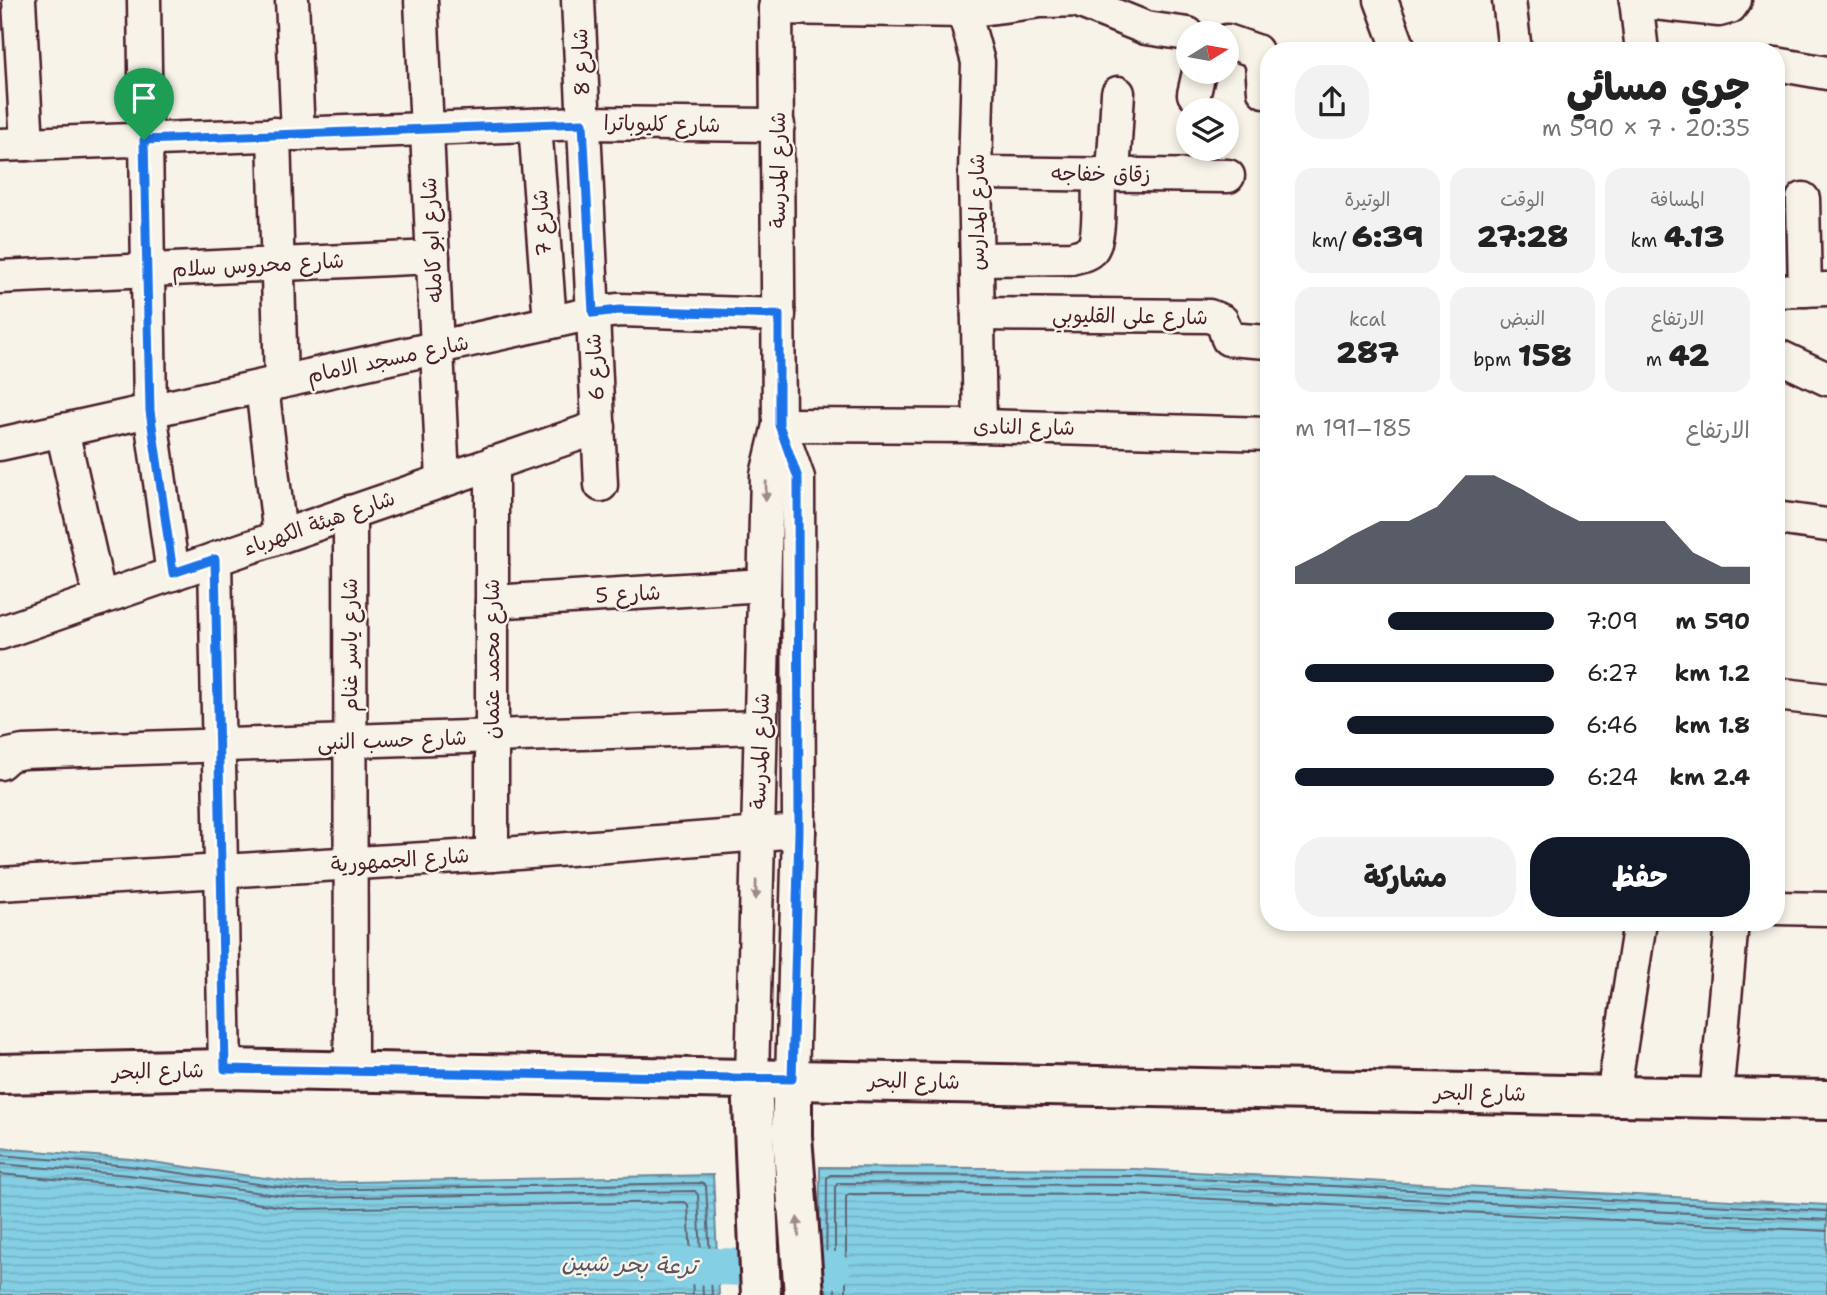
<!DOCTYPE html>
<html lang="ar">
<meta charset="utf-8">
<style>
:root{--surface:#fff;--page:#f2f2f2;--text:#222;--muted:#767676;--accent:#111827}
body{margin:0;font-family:"Shantell Sans","Playpen Sans Arabic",sans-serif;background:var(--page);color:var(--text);direction:rtl;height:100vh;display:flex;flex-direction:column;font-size:26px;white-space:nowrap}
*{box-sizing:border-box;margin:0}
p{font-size:23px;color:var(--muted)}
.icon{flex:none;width:38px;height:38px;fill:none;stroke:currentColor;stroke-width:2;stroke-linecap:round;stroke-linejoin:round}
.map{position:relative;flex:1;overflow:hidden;direction:ltr}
.side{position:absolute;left:1260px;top:42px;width:525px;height:889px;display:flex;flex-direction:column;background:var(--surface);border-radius:28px;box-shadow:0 4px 10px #0003;direction:rtl}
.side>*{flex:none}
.needle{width:46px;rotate:79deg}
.tools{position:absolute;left:1176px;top:21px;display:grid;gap:14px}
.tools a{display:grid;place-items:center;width:63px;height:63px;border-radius:50%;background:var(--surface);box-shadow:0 4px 10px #0003;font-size:35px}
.pin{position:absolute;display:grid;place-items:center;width:60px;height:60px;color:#fff;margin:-72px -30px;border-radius:50% 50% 50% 0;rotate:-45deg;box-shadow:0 0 7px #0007}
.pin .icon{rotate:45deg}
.round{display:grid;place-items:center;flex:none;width:74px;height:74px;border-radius:28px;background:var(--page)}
.head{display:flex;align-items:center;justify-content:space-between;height:119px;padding:0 35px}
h1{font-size:38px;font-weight:800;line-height:52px}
.figures{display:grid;grid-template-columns:repeat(3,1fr);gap:10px;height:119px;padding:7px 35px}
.figures div{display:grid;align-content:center;border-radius:18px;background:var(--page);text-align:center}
.figures b{font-size:30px;font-weight:800}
.figures small{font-size:19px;font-weight:400}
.figures p{font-size:19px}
.chart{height:196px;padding:14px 35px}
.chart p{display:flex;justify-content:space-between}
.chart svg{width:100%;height:126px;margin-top:7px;fill:var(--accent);opacity:.7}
.button{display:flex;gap:14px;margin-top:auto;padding:14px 35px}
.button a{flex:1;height:80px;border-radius:28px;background:var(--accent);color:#fff;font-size:28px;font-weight:800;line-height:80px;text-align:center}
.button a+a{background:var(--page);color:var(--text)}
ul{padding:0 35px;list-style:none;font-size:23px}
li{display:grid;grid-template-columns:112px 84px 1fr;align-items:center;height:52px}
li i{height:18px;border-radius:9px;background:var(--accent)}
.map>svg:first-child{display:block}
.water{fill:url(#water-rules);stroke:#6d899a;stroke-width:2}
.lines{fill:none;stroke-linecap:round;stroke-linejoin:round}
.shore{stroke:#616575;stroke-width:2}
.canal{stroke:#84cfe4;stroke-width:37}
.minor-casing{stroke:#4a1f2b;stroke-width:37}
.tertiary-casing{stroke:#4a1f2b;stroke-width:44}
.minor{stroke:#f7f3e8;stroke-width:32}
.tertiary{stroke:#f7f3e8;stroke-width:38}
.oneway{fill:#a0898a}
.route-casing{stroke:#fff;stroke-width:14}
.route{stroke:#1a73e8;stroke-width:9}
.labels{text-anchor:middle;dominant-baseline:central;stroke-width:5;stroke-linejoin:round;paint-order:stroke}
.street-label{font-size:21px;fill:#4a1f2b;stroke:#f7f3e8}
.water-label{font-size:23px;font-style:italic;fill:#5b5462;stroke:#f7f3e8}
</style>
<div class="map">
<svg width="1827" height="1295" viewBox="0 0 1827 1295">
<defs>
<pattern id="water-rules" width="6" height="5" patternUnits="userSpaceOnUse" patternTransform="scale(1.75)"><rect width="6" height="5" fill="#84cfe4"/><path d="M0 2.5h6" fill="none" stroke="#74b1c4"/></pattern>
</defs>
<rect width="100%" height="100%" fill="#f7f3e8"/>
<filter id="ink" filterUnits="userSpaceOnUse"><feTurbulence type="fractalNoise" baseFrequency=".0143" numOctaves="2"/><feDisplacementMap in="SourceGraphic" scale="14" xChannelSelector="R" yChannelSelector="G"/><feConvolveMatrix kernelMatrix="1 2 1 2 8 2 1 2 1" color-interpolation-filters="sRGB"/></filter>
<g filter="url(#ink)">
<g class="water">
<polygon points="0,1148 131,1159 300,1183 713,1175 719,1295 0,1295"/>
<polygon points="820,1167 1136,1169 1827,1205 1827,1295 819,1295"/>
</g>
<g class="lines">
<g class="shore">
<polyline points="0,1155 130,1166 300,1190 703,1183 706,1186 712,1295"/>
<polyline points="0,1164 129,1175 299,1198 695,1191 698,1195 703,1295"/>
<polyline points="0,1174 128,1186 299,1209 685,1202 688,1205 693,1295"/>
<polyline points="826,1295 827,1178 830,1175 1136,1176 1827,1211"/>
<polyline points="835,1295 835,1187 838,1183 1136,1185 1827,1220"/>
<polyline points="846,1295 846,1197 849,1194 1136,1195 1827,1231"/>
</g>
<polyline class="canal" points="669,1265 832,1270"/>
<g class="minor-casing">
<g id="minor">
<polyline points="19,0 27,144"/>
<polyline points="144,0 150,411 173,574"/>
<polyline points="292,0 298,134"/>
<polyline points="421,0 443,480"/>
<polyline points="578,0 601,485"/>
<polyline points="961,0 978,62 975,173 980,426"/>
<polyline points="1381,0 1400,51"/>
<polyline points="1509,0 1515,51"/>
<polyline points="1636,0 1642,51"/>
<polyline points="1636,1 1719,10 1730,7 1735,0"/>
<polyline points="1081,2 1146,28 1188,34"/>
<polyline points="775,8 965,11 1041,1 1086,0"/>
<polyline points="1227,41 1256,51 1262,63 1264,91"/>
<polyline points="1776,64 1827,73"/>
<polyline points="1194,94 1199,72"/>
<polyline points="535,125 550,322"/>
<polyline points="274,134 281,382"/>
<polyline points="0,145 583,123 778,125"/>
<polyline points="975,173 1228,176"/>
<polyline points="1113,174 1118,93"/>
<polyline points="1803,199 1805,290"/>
<path d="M977,259L1071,258C1078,256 1087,255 1092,249C1101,237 1098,190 1099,174"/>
<polyline points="0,277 433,257"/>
<polyline points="1776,291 1827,289"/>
<polyline points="978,314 1209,316 1222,321 1228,339 1268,342"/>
<polyline points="1776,355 1827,379"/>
<polyline points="262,387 280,536"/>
<polyline points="779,425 798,478 799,831 792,1079"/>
<polyline points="779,425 980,426 1269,434"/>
<polyline points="62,430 100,599"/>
<polyline points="0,444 593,313 619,310 779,315"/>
<polyline points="492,463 492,855"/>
<polyline points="350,512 351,1072"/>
<polyline points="1776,518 1827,525"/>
<polyline points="215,559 225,1069"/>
<polyline points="492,602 764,585"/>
<polyline points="0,633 599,427"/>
<polyline points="1776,694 1827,700"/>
<polyline points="0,763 9,755 23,752 760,727"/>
<polyline points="0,884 492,855 799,831"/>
<polyline points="1776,908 1827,909"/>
<polyline points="752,1079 767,475 779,425 776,0"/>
<polyline points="1613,1096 1640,922"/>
<polyline points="1716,1098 1732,922"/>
</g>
</g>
<g class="tertiary-casing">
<g id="tertiary">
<polyline points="0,1074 225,1069 1827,1100"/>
<polyline points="752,1079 761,1295"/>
<polyline points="792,1079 792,1136 804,1295"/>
</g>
</g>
<use href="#minor" class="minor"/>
<use href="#tertiary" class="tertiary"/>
</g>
<defs><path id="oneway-solid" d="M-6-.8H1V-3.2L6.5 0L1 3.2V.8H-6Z" transform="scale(1.75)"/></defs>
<g class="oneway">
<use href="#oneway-solid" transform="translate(766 491) rotate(91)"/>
<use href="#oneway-solid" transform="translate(756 890) rotate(91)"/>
<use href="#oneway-solid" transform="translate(798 1227) rotate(-94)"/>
</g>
</g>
<g class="lines" filter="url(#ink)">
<g class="route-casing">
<polygon id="route" points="583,123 593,313 619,310 779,315 779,425 798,478 799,831 792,1079 225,1069 215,559 173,573 150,411 144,140"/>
</g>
<use href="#route" class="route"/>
</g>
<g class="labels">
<g class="street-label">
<text transform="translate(581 62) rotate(-92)">شارع 8</text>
<text transform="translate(662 124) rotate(1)">شارع كليوباترا</text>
<text transform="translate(778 170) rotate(-90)">شارع المدرسة</text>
<text transform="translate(1101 174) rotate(1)">زقاق خفاجه</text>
<text transform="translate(977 212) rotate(-90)">شارع المدارس</text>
<text transform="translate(542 223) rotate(-94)">شارع 7</text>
<text transform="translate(432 240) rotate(-93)">شارع ابو كامله</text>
<text transform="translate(258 265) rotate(-3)">شارع محروس سلام</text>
<text transform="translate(1130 316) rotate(1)">شارع على القليوبي</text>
<text transform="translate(388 359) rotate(-12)">شارع مسجد الامام</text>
<text transform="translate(595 367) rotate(-93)">شارع 6</text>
<text transform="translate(1024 427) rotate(1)">شارع النادى</text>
<text transform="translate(319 523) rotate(-19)">شارع هيئة الكهرباء</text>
<text transform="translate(628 594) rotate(-3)">شارع 5</text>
<text transform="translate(350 645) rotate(-90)">شارع ياسر غنام</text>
<text transform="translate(492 659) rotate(-90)">شارع محمد عثمان</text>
<text transform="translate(392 740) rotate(-2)">شارع حسب النبى</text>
<text transform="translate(760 751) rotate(-88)">شارع المدرسة</text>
<text transform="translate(400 860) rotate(-4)">شارع الجمهورية</text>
<text transform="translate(158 1071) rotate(-1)">شارع البحر</text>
<text transform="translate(914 1081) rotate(1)">شارع البحر</text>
<text transform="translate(1480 1093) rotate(1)">شارع البحر</text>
</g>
<g class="water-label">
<text transform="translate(629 1264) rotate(2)">ترعة بحر شبين</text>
</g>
</g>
</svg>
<div class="tools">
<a><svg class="needle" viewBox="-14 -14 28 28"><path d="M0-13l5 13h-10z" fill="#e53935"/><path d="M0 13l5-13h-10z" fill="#767676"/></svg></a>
<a><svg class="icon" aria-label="layers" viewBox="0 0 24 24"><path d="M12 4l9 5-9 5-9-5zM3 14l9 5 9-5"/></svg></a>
</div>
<div class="pin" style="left:144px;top:140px;background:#1e9e55"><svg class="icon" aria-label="arrive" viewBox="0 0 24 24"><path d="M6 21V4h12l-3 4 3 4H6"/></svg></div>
<section class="side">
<div class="head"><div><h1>جري مسائي</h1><p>20:35 · 7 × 590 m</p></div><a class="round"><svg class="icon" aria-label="share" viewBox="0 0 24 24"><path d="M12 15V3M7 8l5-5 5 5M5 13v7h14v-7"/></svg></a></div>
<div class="figures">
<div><p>المسافة</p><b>4.13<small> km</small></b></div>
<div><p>الوقت</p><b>27:28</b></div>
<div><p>الوتيرة</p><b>6:39<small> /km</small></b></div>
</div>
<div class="figures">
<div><p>الارتفاع</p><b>42<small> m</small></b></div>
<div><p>النبض</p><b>158<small> bpm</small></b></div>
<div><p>kcal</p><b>287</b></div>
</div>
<div class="chart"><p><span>الارتفاع</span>185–191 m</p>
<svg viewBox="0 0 160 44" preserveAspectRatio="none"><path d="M0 44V38L10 33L20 27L30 22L40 22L50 17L60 6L70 6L80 11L90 17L100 22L110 22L120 22L130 22L140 33L150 38L160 38V44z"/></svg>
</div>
<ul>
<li><b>590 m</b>7:09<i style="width:64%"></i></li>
<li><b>1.2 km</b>6:27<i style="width:96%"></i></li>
<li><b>1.8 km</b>6:46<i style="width:80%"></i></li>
<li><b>2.4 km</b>6:24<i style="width:100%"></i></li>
</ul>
<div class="button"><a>حفظ</a><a>مشاركة</a></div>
</section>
</div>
